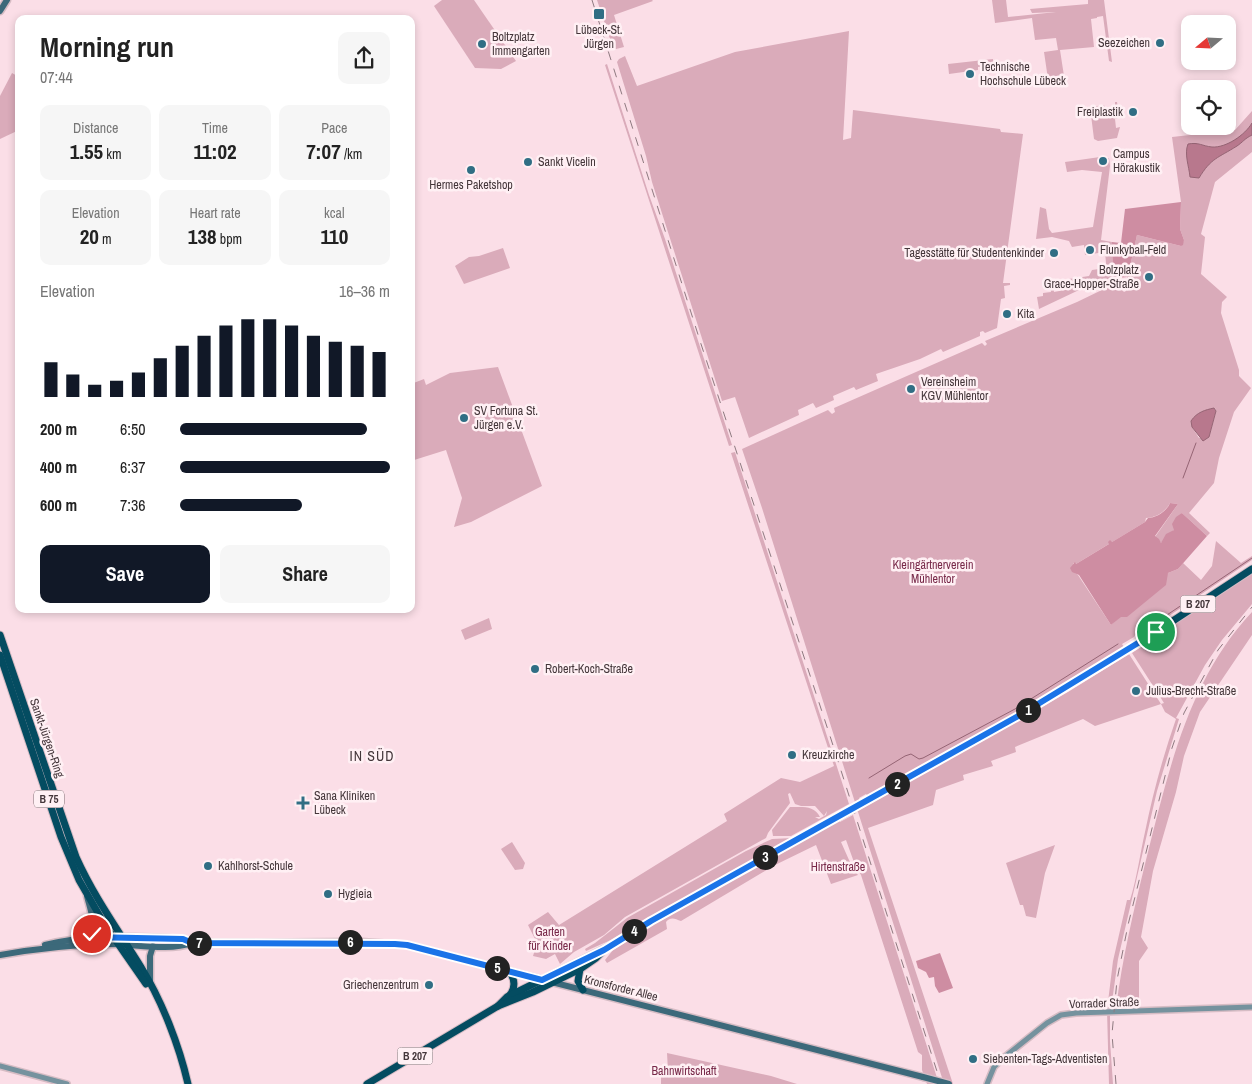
<!DOCTYPE html>
<meta charset="utf-8">
<style>
:root{--surface:#fff;--page:#f6f6f6;--text:#222;--muted:#767676;--accent:#111827}
body{margin:0;font-family:"Archivo Narrow",sans-serif;background:var(--page);color:var(--text);height:100vh;display:flex;flex-direction:column;font-size:19px;white-space:nowrap}
*{box-sizing:border-box;margin:0}
p{font-size:16px;color:var(--muted)}
.icon{flex:none;width:28px;height:28px;fill:none;stroke:currentColor;stroke-width:2;stroke-linecap:round;stroke-linejoin:round}
.map{position:relative;flex:1;overflow:hidden}
.panel{position:absolute;left:15px;top:15px;width:400px;height:598px;display:flex;flex-direction:column;background:var(--surface);border-radius:10px;box-shadow:0 2px 8px #0003}
.panel>*{flex:none}
.needle{width:32px;rotate:251deg}
.fabs{position:absolute;left:1181px;top:15px;display:grid;gap:10px}
.fabs a{display:grid;place-items:center;width:55px;height:55px;border-radius:10px;background:var(--surface);box-shadow:0 2px 8px #0003;font-size:25px}
.pin{position:absolute;display:grid;place-items:center;width:42px;height:42px;color:#fff;margin:-21px;border:2px solid #fff;border-radius:50%;box-shadow:0 1px 5px #0007}
.km{position:absolute;width:25px;height:25px;margin:-12px;border-radius:50%;background:#222;color:#fff;font-size:14px;line-height:25px;text-align:center}
.round{display:grid;place-items:center;flex:none;width:52px;height:52px;border-radius:10px;background:var(--page)}
.overview{display:flex;align-items:center;justify-content:space-between;height:85px;padding:0 25px}
h1{font-size:28px;font-weight:700;line-height:38px}
.stats{display:grid;grid-template-columns:repeat(3,1fr);gap:8px;height:85px;padding:5px 25px}
.stats div{display:grid;align-content:center;border-radius:10px;background:var(--page);text-align:center}
.stats b{font-size:21px;font-weight:700}
.stats small{font-size:14px;font-weight:400}
.stats p{font-size:14px}
.chart{height:140px;padding:10px 25px}
.chart p{display:flex;justify-content:space-between}
.chart svg{width:100%;height:90px;margin-top:5px;stroke:var(--accent);stroke-width:6}
.cta{display:flex;gap:10px;margin-top:auto;padding:10px 25px}
.cta a{flex:1;height:58px;border-radius:10px;background:var(--accent);color:#fff;font-size:20px;font-weight:700;line-height:58px;text-align:center}
.cta a+a{background:var(--page);color:var(--text)}
ul{padding:0 25px;list-style:none;font-size:16px}
li{display:grid;grid-template-columns:80px 60px 1fr;align-items:center;height:38px}
li i{height:12px;border-radius:6px;background:var(--accent)}
.map>svg:first-child{display:block}
.green{fill:#daabba;fill-rule:evenodd}
.forest{fill:#ce8da2}
.water{fill:#b8788d;stroke:#956474}
.lines{fill:none;stroke-linecap:round;stroke-linejoin:round}
.stream{stroke:#956474;stroke-width:1}
.tertiary-casing{stroke:#d6bcc4;stroke-width:8}
.secondary-casing{stroke:#d6bcc4;stroke-width:9}
.primary-casing{stroke:#d6bcc4;stroke-width:9}
.tertiary{stroke:#75929e;stroke-width:5}
.secondary{stroke:#3c697a;stroke-width:6}
.primary{stroke:#044c61;stroke-width:7}
.rail{stroke:#8e7a80;stroke-width:1;stroke-dasharray:9 9;stroke-linecap:butt}
.secondary-bridge-casing{stroke:#d6bcc4;stroke-width:9;stroke-linecap:butt}
.primary-bridge-casing{stroke:#d6bcc4;stroke-width:9;stroke-linecap:butt}
.secondary-bridge{stroke:#3c697a;stroke-width:6}
.primary-bridge{stroke:#044c61;stroke-width:7}
.route-casing{stroke:#fff;stroke-width:10}
.route{stroke:#1a73e8;stroke-width:6}
.poi-dot{fill:#306e84;stroke:#fff0f4;stroke-width:2}
.labels{text-anchor:middle;dominant-baseline:central;stroke-width:5;stroke-linejoin:round;paint-order:stroke}
.shield{fill:#fff0f4;stroke:#7c6e72;stroke-width:1}
.shield-label{font-size:11px;font-weight:bold;fill:#44363a}
.poi-label{font-size:12px;fill:#44363a;stroke:#fff0f4;text-anchor:start}
.park-label{font-size:12px;fill:#782949;stroke:#fff0f4}
.street-label{font-size:12px;fill:#44363a;stroke:#fff0f4}
.neighbourhood-label{font-size:14px;letter-spacing:1px;fill:#44363a;stroke:#fff0f4}
</style>
<div class="map">
<svg width="1252" height="1084" viewBox="0 0 1252 1084">
<rect width="100%" height="100%" fill="#fbdee7"/>
<g class="green">
<polygon points="442,0 474,0 516,61 501,69 475,68 434,6"/>
<polygon points="597,0 652,0 653,1 614,15 624,47 616,49 613,48"/>
<polygon points="992,0 1006,0 1008,17 1056,12 1032,13 1030,9 1088,4 1088,0 1104,0 1112,62 1109,61 1103,16 1097,17 1097,18 1091,19 1094,47 1060,50 1064,76 1048,79 1044,52 1058,50 1056,38 1035,40 1032,18 995,23"/>
<polygon points="849,31 843,140 851,138 853,110 1000,129 1001,132 1023,134 1003,283 1010,283 1010,285 1004,286 1005,298 1001,299 997,328 985,333 983,331 980,332 980,336 943,352 941,349 920,359 876,374 878,381 856,390 854,387 833,396 834,400 816,408 813,403 798,410 799,415 749,438 735,397 722,401 652,182 646,156 617,62 619,59 625,56 637,86 735,52"/>
<polygon points="993,59 993,64 978,67 978,70 949,74 948,64"/>
<polygon points="607,64 649,195 665,239 732,445 729,446 605,65"/>
<polygon points="12,73 19,77 19,130 0,139 0,96"/>
<polygon points="1115,102 1117,102 1119,118 1115,119 1116,128 1120,127 1117,138 1098,141 1094,139 1090,107 1104,105 1105,108 1115,107"/>
<path d="M1252,111V152L1215,182L1201,234L1205,237L1201,274L1227,297L1222,302L1221,313L1239,370V376L1251,388L1234,412L1219,458L1214,483L1189,513L1210,533L1207,536L1182,513L1174,530L1161,543L1155,537L1178,504L1170,503C1166,511 1156,518 1146,518L1145,522L1076,564L1074,563L1073,564L1074,572L1078,575L1111,625L1168,573L1178,569L1183,563L1201,580L1212,566L1216,541L1241,563L1252,556V560L1166,618L1136,634L1134,637L1122,644L1124,647L1039,700L868,796L866,794L859,798L863,808L1068,692L1129,654L1161,704L1164,703L1132,653L1252,572V604L1222,640L1205,665L1176,718L1179,719L1157,791L1118,959L1110,1016V1041L1113,1084H1109L1107,1010L1113,961L1127,900H1130C1137,878 1140,854 1145,832C1153,793 1163,756 1176,719L1165,712L1161,704L1095,726L1083,719L1015,747L1016,752L991,761L993,766L963,775L964,780L936,790L933,805L868,828L953,1084H944L762,508L742,449L828,410L832,414L835,412L834,408L982,343L985,346L987,344L985,341L1077,302L1106,288L1122,290L1124,292L1126,291L1129,282L1132,281L1129,271L1137,235L1181,246L1184,240L1180,229L1181,202L1172,137L1235,130ZM1215,408L1216,412L1209,437L1199,438L1192,427Z"/>
<polygon points="1100,157 1101,159 1109,158 1110,166 1101,240 1112,242 1113,280 1098,281 1039,309 1037,297 1043,296 1043,293 1051,292 1050,286 1053,286 1054,292 1070,289 1069,279 1089,276 1092,270 1099,269 1100,275 1107,274 1105,252 1085,255 1084,245 1072,247 1069,241 1052,237 1036,239 1040,207 1046,209 1049,229 1052,233 1093,227 1102,172 1082,170 1067,172 1065,162"/>
<polygon points="503,248 510,268 464,284 455,266 469,257 479,256"/>
<polygon points="498,367 542,486 471,522 454,527 462,498 446,450 411,461 411,384 424,379 426,385 450,373"/>
<path d="M735,452L849,804L791,836H773L772,830L790,807C803,807 814,805 820,817H815L819,819L826,815L827,811L824,816L815,806H801L795,804L790,793L788,794L790,803L768,833L766,838L625,917L604,935L574,952L560,964L555,954L546,959L533,956L537,943L528,925L548,912L559,925L727,821L724,814L781,778L800,782L834,766L731,453Z"/>
<path d="M1252,612V635L1200,712L1184,756L1176,792L1153,871L1141,937L1148,948L1139,961V1005L1137,1007L1116,1009C1122,959 1134,909 1146,860C1168,773 1188,680 1252,612Z"/>
<polygon points="489,618 492,629 465,640 461,630"/>
<polygon points="833,815 611,940 586,951 585,949 595,943 627,918 746,851 772,839 793,838"/>
<path d="M853,815L939,1084H927L922,1070V1055L918,1052L861,875L855,865L846,840L841,842L853,869L858,875L831,884L816,845L775,865L681,921C675,919 671,916 666,922L667,929L607,963L605,960L613,950L657,922L839,820L840,822Z"/>
<polygon points="512,842 525,863 523,869 515,870 501,849"/>
<polygon points="1055,845 1045,873 1036,918 1026,916 1023,905 1020,905 1006,863"/>
<polygon points="667,1053 771,1076 797,1084 661,1084 661,1070 668,1071"/>
</g>
<g class="forest">
<polygon points="1181,202 1180,229 1184,240 1183,245 1181,246 1137,235 1129,271 1132,281 1129,282 1127,277 1118,278 1117,281 1113,280 1112,242 1121,243 1125,209"/>
<path d="M1170,503L1178,504L1155,536L1159,539L1161,543L1166,534L1174,530L1172,524L1176,517L1182,513L1207,536L1178,569L1168,573L1166,585L1127,617H1121L1111,625L1079,575L1072,572L1070,568L1075,562L1076,564L1109,544L1108,542L1110,540L1112,542L1145,522L1148,518C1156,518 1167,511 1170,503Z"/>
<polygon points="940,953 953,988 939,993 935,986 934,977 929,978 926,972 918,968 916,961"/>
</g>
<g class="water">
<path d="M1252,123V135C1244,139 1243,142 1237,146C1218,158 1211,158 1199,178L1190,177C1189,166 1184,154 1188,144C1199,142 1202,146 1212,147C1226,148 1245,135 1252,123Z"/>
<path d="M1214,408L1216,411L1209,437L1203,441L1192,427L1191,421C1197,412 1205,410 1214,408Z"/>
</g>
<g class="lines">
<g class="stream">
<polyline points="1183,478 1196,443"/>
<polyline points="1158,621 1252,558"/>
<polyline points="869,778 905,756 911,754 919,759 923,758 1015,709 1118,644"/>
</g>
<g class="tertiary-casing">
<g id="tertiary">
<polyline points="0,1066 67,1084"/>
<polyline points="987,1084 994,1067 1002,1059 1047,1023 1061,1015 1076,1013 1252,1007"/>
</g>
</g>
<g class="secondary-casing">
<g id="secondary">
<polyline points="0,11 7,0"/>
<path d="M87,896C90,909 97,925 90,937"/>
<path d="M45,945C91,933 137,937 183,939L192,943"/>
<path d="M0,955C34,949 69,945 104,944C131,943 167,952 192,943L361,942L407,945L923,1077"/>
<polyline points="150,982 150,956 153,946"/>
</g>
</g>
<g class="primary-casing">
<g id="primary">
<path d="M0,635L76,857C94,897 118,930 141,967C162,1001 179,1045 188,1084"/>
<polyline points="0,655 61,837 79,880 105,925 146,984"/>
<polyline points="861,804 1020,715 1156,632 1252,569"/>
<polyline points="580,969 578,981 583,990"/>
<path d="M509,996C516,988 515,979 509,971"/>
<polyline points="498,1006 507,997 604,949 651,921 844,814"/>
<polyline points="367,1084 498,1006 533,992 580,969 596,958 603,951"/>
</g>
</g>
<use href="#tertiary" class="tertiary"/>
<use href="#secondary" class="secondary"/>
<use href="#primary" class="primary"/>
<g class="rail">
<polyline points="592,0 701,344 830,736 941,1084"/>
<polyline points="1116,1084 1112,1034 1117,980 1128,925 1172,748 1184,713 1218,650 1252,607"/>
</g>
<g class="secondary-bridge-casing">
<polyline id="secondary-bridge" points="923,1077 949,1084"/>
</g>
<g class="primary-bridge-casing">
<polyline id="primary-bridge" points="844,814 861,804"/>
</g>
<use href="#secondary-bridge" class="secondary-bridge"/>
<use href="#primary-bridge" class="primary-bridge"/>
</g>
<g class="lines">
<g class="route-casing">
<polyline id="route" points="92,934 90,937 183,939 192,943 395,944 407,945 542,980 604,950 651,921 1020,715 1156,632"/>
</g>
<use href="#route" class="route"/>
</g>
<g class="poi-dot">
<rect x="593" y="8" width="12" height="12" rx="2.5"/>
<circle cx="1160" cy="43" r="5"/>
<circle cx="482" cy="44" r="5"/>
<circle cx="970" cy="74" r="5"/>
<circle cx="1133" cy="112" r="5"/>
<circle cx="1103" cy="161" r="5"/>
<circle cx="528" cy="162" r="5"/>
<circle cx="471" cy="170" r="5"/>
<circle cx="1090" cy="250" r="5"/>
<circle cx="1054" cy="253" r="5"/>
<circle cx="1149" cy="277" r="5"/>
<circle cx="1007" cy="314" r="5"/>
<circle cx="911" cy="389" r="5"/>
<circle cx="464" cy="418" r="5"/>
<circle cx="535" cy="669" r="5"/>
<circle cx="1136" cy="691" r="5"/>
<circle cx="792" cy="755" r="5"/>
<path d="M300.5 795.5h5v5h5v5h-5v5h-5v-5h-5v-5h5z"/>
<circle cx="208" cy="866" r="5"/>
<circle cx="328" cy="894" r="5"/>
<circle cx="429" cy="985" r="5"/>
<circle cx="973" cy="1059" r="5"/>
</g>
<g class="labels">
<g class="shield">
<rect x="1180.5" y="595.5" width="35" height="17" rx="4"/>
<rect x="34" y="790.5" width="30" height="17" rx="4"/>
<rect x="397.5" y="1047.5" width="35" height="17" rx="4"/>
</g>
<g class="shield-label">
<text x="1198" y="604">B 207</text>
<text x="49" y="799">B 75</text>
<text x="415" y="1056">B 207</text>
</g>
<g class="poi-label">
<text x="599" y="30" text-anchor="middle">Lübeck-St.<tspan x="599" dy="14">Jürgen</tspan></text>
<text x="492" y="37">Boltzplatz<tspan x="492" dy="14">Immengarten</tspan></text>
<text x="1150" y="43" text-anchor="end">Seezeichen</text>
<text x="980" y="67">Technische<tspan x="980" dy="14">Hochschule Lübeck</tspan></text>
<text x="1123" y="112" text-anchor="end">Freiplastik</text>
<text x="1113" y="154">Campus<tspan x="1113" dy="14">Hörakustik</tspan></text>
<text x="538" y="162">Sankt Vicelin</text>
<text x="471" y="185" text-anchor="middle">Hermes Paketshop</text>
<text x="1100" y="250">Flunkyball-Feld</text>
<text x="1044" y="253" text-anchor="end">Tagesstätte für Studentenkinder</text>
<text x="1139" y="270" text-anchor="end">Bolzplatz<tspan x="1139" dy="14">Grace-Hopper-Straße</tspan></text>
<text x="1017" y="314">Kita</text>
<text x="921" y="382">Vereinsheim<tspan x="921" dy="14">KGV Mühlentor</tspan></text>
<text x="474" y="411">SV Fortuna St.<tspan x="474" dy="14">Jürgen e.V.</tspan></text>
<text x="545" y="669">Robert-Koch-Straße</text>
<text x="1146" y="691">Julius-Brecht-Straße</text>
<text x="802" y="755">Kreuzkirche</text>
<text x="314" y="796">Sana Kliniken<tspan x="314" dy="14">Lübeck</tspan></text>
<text x="218" y="866">Kahlhorst-Schule</text>
<text x="338" y="894">Hygieia</text>
<text x="419" y="985" text-anchor="end">Griechenzentrum</text>
<text x="983" y="1059">Siebenten-Tags-Adventisten</text>
</g>
<g class="park-label">
<text x="933" y="565">Kleingärtnerverein<tspan x="933" dy="14">Mühlentor</tspan></text>
<text x="838" y="867">Hirtenstraße</text>
<text x="550" y="932">Garten<tspan x="550" dy="14">für Kinder</tspan></text>
<text x="684" y="1071">Bahnwirtschaft</text>
</g>
<g class="street-label">
<text transform="translate(47 738) rotate(71)">Sankt-Jürgen-Ring</text>
<text transform="translate(621 988) rotate(14)">Kronsforder Allee</text>
<text transform="translate(1104 1003) rotate(-2)">Vorrader Straße</text>
</g>
<g class="neighbourhood-label">
<text x="372" y="756">IN SÜD</text>
</g>
</g>
</svg>
<div class="fabs">
<a><svg class="needle" viewBox="-14 -14 28 28"><path d="M0-13l5 13h-10z" fill="#e53935"/><path d="M0 13l5-13h-10z" fill="#767676"/></svg></a>
<a><svg class="icon" aria-label="locate" viewBox="0 0 24 24"><circle cx="12" cy="12" r="6"/><path d="M12 2v4M12 18v4M2 12h4M18 12h4"/></svg></a>
</div>
<div class="pin" style="left:1156px;top:632px;background:#1e9e55"><svg class="icon" aria-label="arrive" viewBox="0 0 24 24"><path d="M6 21V4h12l-3 4 3 4H6"/></svg></div>
<div class="pin" style="left:92px;top:934px;background:#d93025"><svg class="icon" aria-label="check" viewBox="0 0 24 24"><path d="M5 12l5 5 9-10"/></svg></div>
<b class="km" style="left:1028px;top:710px">1</b>
<b class="km" style="left:897px;top:784px">2</b>
<b class="km" style="left:765px;top:857px">3</b>
<b class="km" style="left:634px;top:931px">4</b>
<b class="km" style="left:497px;top:968px">5</b>
<b class="km" style="left:350px;top:942px">6</b>
<b class="km" style="left:199px;top:943px">7</b>
<section class="panel">
<div class="overview"><div><h1>Morning run</h1><p>07:44</p></div><a class="round"><svg class="icon" aria-label="share" viewBox="0 0 24 24"><path d="M12 15V3M7 8l5-5 5 5M5 13v7h14v-7"/></svg></a></div>
<div class="stats">
<div><p>Distance</p><b>1.55<small> km</small></b></div>
<div><p>Time</p><b>11:02</b></div>
<div><p>Pace</p><b>7:07<small> /km</small></b></div>
</div>
<div class="stats">
<div><p>Elevation</p><b>20<small> m</small></b></div>
<div><p>Heart rate</p><b>138<small> bpm</small></b></div>
<div><p>kcal</p><b>110</b></div>
</div>
<div class="chart"><p><span>Elevation</span>16–36 m</p>
<svg viewBox="0 0 160 44" preserveAspectRatio="none"><path d="M5 44V27M15 44V33M25 44V38M35 44V36M45 44V32M55 44V25M65 44V19M75 44V14M85 44V9M95 44V6M105 44V6M115 44V9M125 44V14M135 44V17M145 44V19M155 44V22"/></svg>
</div>
<ul>
<li><b>200 m</b>6:50<i style="width:89%"></i></li>
<li><b>400 m</b>6:37<i style="width:100%"></i></li>
<li><b>600 m</b>7:36<i style="width:58%"></i></li>
</ul>
<div class="cta"><a>Save</a><a>Share</a></div>
</section>
</div>
